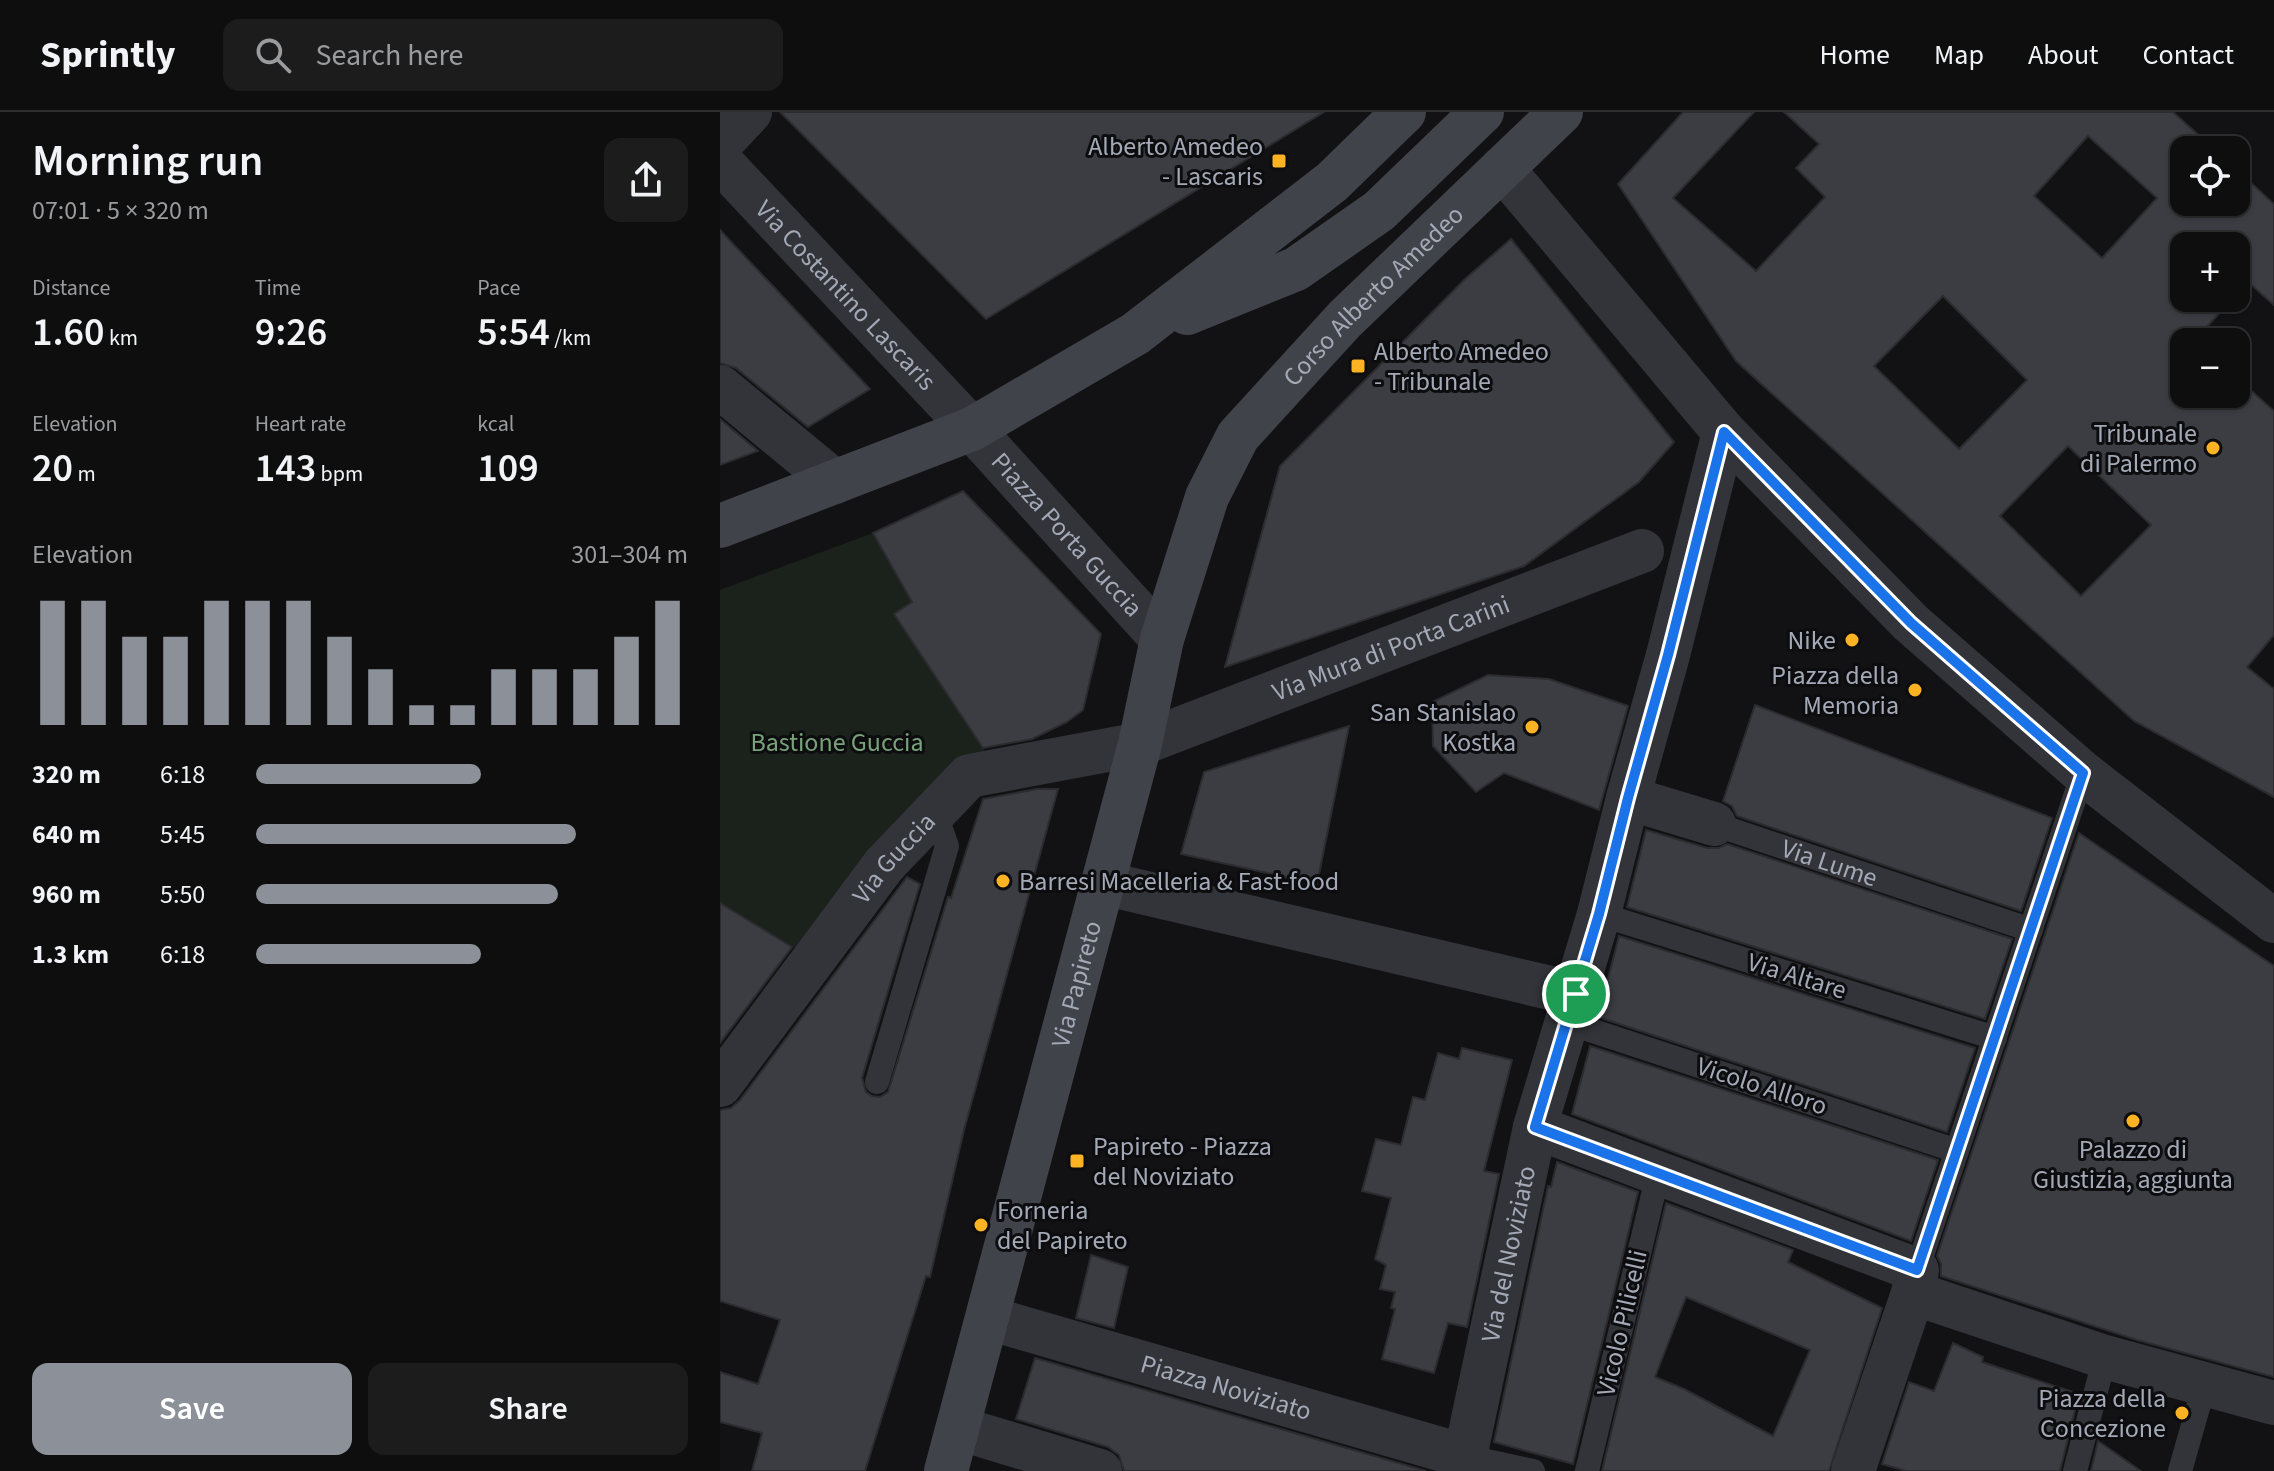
<!DOCTYPE html>
<meta charset="utf-8">
<style>
:root{--surface:#0e0e0f;--page:#1c1c1d;--text:#f1f3f6;--muted:#9b9c9e;--line:#2e2e2f;--accent:#8c9099}
body{margin:0;font-family:"Source Sans 3",sans-serif;background:var(--page);color:var(--text);height:100vh;display:flex;flex-direction:column;font-size:30px;white-space:nowrap}
*{box-sizing:border-box;margin:0}
p{font-size:26px;color:var(--muted)}
.icon{flex:none;width:44px;height:44px;fill:none;stroke:currentColor;stroke-width:2;stroke-linecap:round;stroke-linejoin:round}
.map{position:relative;flex:1;overflow:hidden}
.details{display:flex;flex-direction:column;background:var(--surface);width:720px}
.details>*{flex:none}
.tools{position:absolute;left:1450px;top:24px;display:grid;gap:16px}
.tools a{display:grid;place-items:center;width:80px;height:80px;border-radius:16px;background:var(--surface);box-shadow:0 2px 6px #0004,0 0 0 2px var(--line);font-size:40px}
.pin{position:absolute;display:grid;place-items:center;width:68px;height:68px;color:#fff;margin:-34px;border:4px solid #fff;border-radius:50%;box-shadow:0 2px 8px #0007}
.round{display:grid;place-items:center;flex:none;width:84px;height:84px;border-radius:16px;background:var(--page)}
.head{display:flex;align-items:center;justify-content:space-between;height:136px;padding:0 32px}
h1{font-size:44px;font-weight:600;line-height:60px}
.stats{display:grid;grid-template-columns:repeat(3,1fr);gap:12px;height:136px;padding:8px 32px}
.stats div{display:grid;align-content:center}
.stats b{font-size:40px;font-weight:600}
.stats small{font-size:22px;font-weight:400}
.stats p{font-size:22px}
.chart{height:224px;padding:16px 32px}
.chart p{display:flex;justify-content:space-between}
.chart svg{width:100%;height:144px;margin-top:8px;stroke:var(--accent);stroke-width:6}
.button{display:flex;gap:16px;margin-top:auto;padding:16px 32px}
.button a{flex:1;height:92px;border-radius:16px;background:var(--accent);color:#fff;font-size:32px;font-weight:600;line-height:92px;text-align:center}
.button a+a{background:var(--page);color:var(--text)}
ul{padding:0 32px;list-style:none;font-size:26px}
li{display:grid;grid-template-columns:128px 96px 1fr;align-items:center;height:60px}
li i{height:20px;border-radius:10px;background:var(--accent)}
header{display:flex;align-items:center;gap:48px;box-sizing:border-box;height:112px;padding:0 40px;background:var(--surface);border-bottom:2px solid var(--line)}
header strong{font-size:38px}
nav{display:flex;gap:44px;margin-inline-start:auto;font-size:28px}
.search{width:560px;height:72px;background:var(--page);display:flex;align-items:center;gap:20px;box-sizing:border-box;padding:0 28px;border-radius:16px;color:var(--muted);font-size:30px}
main{display:flex;flex:1;min-height:0}
.map>svg:first-child{display:block}
.green{fill:#1a221b}
.building{fill:#3c3d42;stroke:#2c2c30;stroke-width:2;fill-rule:evenodd}
.lines{fill:none;stroke-linecap:round;stroke-linejoin:round}
.lane{stroke:#333439;stroke-width:24}
.street{stroke:#333439;stroke-width:44}
.secondary{stroke:#41434a;stroke-width:44}
.route-casing{stroke:#fff;stroke-width:16}
.route{stroke:#1a73e8;stroke-width:10}
.poi-dot{fill:#fcb323;stroke:#0d0d0f;stroke-width:3}
.labels{text-anchor:middle;dominant-baseline:central;stroke-width:6;stroke-linejoin:round;paint-order:stroke}
.poi-label{font-size:26px;fill:#a3a9b6;stroke:#0d0d0f;text-anchor:end}
.street-label{font-size:26px;fill:#a3a9b6;stroke:#0d0d0f}
.park-label{font-size:26px;fill:#79a27b;stroke:#0d0d0f}
</style>
<header>
<strong>Sprintly</strong>
<div class="search"><svg class="icon" aria-label="search" viewBox="0 0 24 24"><circle cx="10" cy="10" r="6"/><path d="M15 15l6 6"/></svg>Search here</div>
<nav><a>Home</a><a>Map</a><a>About</a><a>Contact</a></nav>
</header>
<main>
<section class="details">
<div class="head"><div><h1>Morning run</h1><p>07:01 · 5 × 320 m</p></div><a class="round"><svg class="icon" aria-label="share" viewBox="0 0 24 24"><path d="M12 15V3M7 8l5-5 5 5M5 13v7h14v-7"/></svg></a></div>
<div class="stats">
<div><p>Distance</p><b>1.60<small> km</small></b></div>
<div><p>Time</p><b>9:26</b></div>
<div><p>Pace</p><b>5:54<small> /km</small></b></div>
</div>
<div class="stats">
<div><p>Elevation</p><b>20<small> m</small></b></div>
<div><p>Heart rate</p><b>143<small> bpm</small></b></div>
<div><p>kcal</p><b>109</b></div>
</div>
<div class="chart"><p><span>Elevation</span>301–304 m</p>
<svg viewBox="0 0 160 44" preserveAspectRatio="none"><path d="M5 44V6M15 44V6M25 44V17M35 44V17M45 44V6M55 44V6M65 44V6M75 44V17M85 44V27M95 44V38M105 44V38M115 44V27M125 44V27M135 44V27M145 44V17M155 44V6"/></svg>
</div>
<ul>
<li><b>320 m</b>6:18<i style="width:52%"></i></li>
<li><b>640 m</b>5:45<i style="width:74%"></i></li>
<li><b>960 m</b>5:50<i style="width:70%"></i></li>
<li><b>1.3 km</b>6:18<i style="width:52%"></i></li>
</ul>
<div class="button"><a>Save</a><a>Share</a></div>
</section>
<div class="map">
<svg width="1554" height="1359" viewBox="0 0 1554 1359">
<rect width="100%" height="100%" fill="#121214"/>
<polygon class="green" points="153,421 192,490 174,503 270,647 74,836 0,791 0,478"/>
<g class="building">
<polygon points="60,0 604,0 266,207"/>
<path d="M963,0H1034L953,86L1036,159L1105,85L1076,56L1099,32L1064,0H1453L1495,38H1464V90H1516V57L1554,92V193L1528,170L1516,183V134H1464V186H1513L1475,228L1477,230H1464V282H1516V265L1554,299V523L1527,555L1554,577V685L1414,609L1016,249L898,72ZM1368,24L1437,86L1382,146L1314,84ZM1223,184L1307,268L1239,337L1154,254ZM1348,334L1431,413L1361,484L1280,404Z"/>
<polygon points="0,118 150,277 88,315 16,256 0,251"/>
<polygon points="791,127 954,330 919,370 804,454 505,555 560,354 745,167"/>
<polygon points="0,307 38,339 0,353"/>
<polygon points="243,379 381,522 363,598 347,610 312,627 263,636 174,502 192,490 153,421"/>
<polygon points="768,563 829,567 908,594 879,698 784,661 756,680 713,634 712,590"/>
<polygon points="1035,593 1332,706 1301,799 1017,704 1012,694 1003,689"/>
<polygon points="629,614 597,772 461,742 484,660"/>
<polygon points="317,677 338,677 244,1018 210,1165 206,1164 145,1359 32,1359 42,1321 0,1310 0,1260 38,1272 60,1208 0,1189 0,998 11,996 20,988 187,765 200,772 142,966 146,980 152,984 160,985 168,980 228,785 231,786 263,687"/>
<polygon points="926,718 987,736 999,736 1007,732 1292,827 1265,907 907,795"/>
<polygon points="1359,721 1554,854 1554,1265 1417,1228 1221,1164 1221,1152 1217,1144"/>
<polygon points="0,791 72,835 0,931"/>
<polygon points="899,824 1255,936 1227,1020 878,905"/>
<polygon points="870,934 1218,1048 1191,1129 852,1002"/>
<polygon points="742,936 792,948 764,1059 779,1062 747,1215 728,1211 714,1261 662,1247 675,1197 671,1196 675,1180 660,1177 666,1153 655,1147 671,1086 642,1079 656,1027 681,1033 693,985 705,988 718,941 739,947"/>
<polygon points="837,1050 918,1080 853,1352 774,1330 828,1074 831,1075"/>
<path d="M946,1091L1073,1138L1068,1150L1162,1196L1109,1359H882ZM966,1185L1090,1238L1053,1324L964,1277L935,1265Z"/>
<polygon points="371,1143 408,1155 394,1216 356,1206"/>
<polygon points="1233,1231 1263,1245 1262,1250 1359,1282 1340,1359 1186,1359 1162,1352 1189,1270 1214,1279"/>
<polygon points="315,1246 706,1359 404,1359 399,1343 388,1335 296,1307"/>
<polygon points="1378,1329 1421,1359 1371,1359"/>
</g>
<g class="lines">
<g class="lane">
<path id="s1" d="M994,712L1311,818"/>
<polyline points="879,802 1275,926"/>
<polyline points="846,910 1237,1039"/>
<polyline points="157,970 227,734 215,700"/>
<polyline points="1197,1158 1363,661"/>
<polyline points="744,1344 813,1359"/>
<polyline points="867,1359 938,1062"/>
<polyline points="1355,1359 1385,1245"/>
<polyline points="1460,1359 1485,1271"/>
</g>
<g class="street">
<polyline points="0,32 30,0"/>
<path id="s2" d="M0,49L252,317L442,527"/>
<polyline points="782,56 1004,320 1191,511 1363,661 1554,809"/>
<polyline points="0,275 115,370"/>
<polyline points="908,686 994,712"/>
<polyline points="383,771 856,882"/>
<path id="s3" d="M0,973L164,753L249,664L420,632L922,439"/>
<polyline points="815,1015 1197,1158 1193,1181 1133,1359"/>
<polyline points="1193,1181 1385,1245 1554,1291"/>
<path id="s4" d="M268,1206L744,1344"/>
<polyline points="238,1316 380,1359"/>
<path id="s5" d="M742,1359L815,1015L879,802L908,686L948,543L1004,320"/>
</g>
<g class="secondary">
<polyline points="467,201 576,157 659,99 762,0"/>
<polyline points="0,414 252,317 415,222 612,70 684,0"/>
<path id="s6" d="M226,1359L420,632L442,527L487,385L518,324L625,207L841,0"/>
</g>
</g>
<g class="lines">
<g class="route-casing">
<polygon id="route" points="1004,320 1191,511 1363,661 1197,1158 815,1015 879,802 908,686 948,543"/>
</g>
<use href="#route" class="route"/>
</g>
<g class="poi-dot">
<rect x="551" y="41" width="16" height="16" rx="4"/>
<rect x="630" y="246" width="16" height="16" rx="4"/>
<circle cx="1493" cy="336" r="8"/>
<circle cx="1132" cy="528" r="8"/>
<circle cx="1195" cy="578" r="8"/>
<circle cx="812" cy="615" r="8"/>
<circle cx="283" cy="769" r="8"/>
<circle cx="1413" cy="1009" r="8"/>
<rect x="349" y="1041" width="16" height="16" rx="4"/>
<circle cx="261" cy="1113" r="8"/>
<circle cx="1462" cy="1301" r="8"/>
</g>
<g class="labels">
<g class="poi-label">
<text x="543" y="34">Alberto Amedeo<tspan x="543" dy="30">- Lascaris</tspan></text>
<text x="654" y="239" text-anchor="start">Alberto Amedeo<tspan x="654" dy="30">- Tribunale</tspan></text>
<text x="1477" y="321">Tribunale<tspan x="1477" dy="30">di Palermo</tspan></text>
<text x="1116" y="528">Nike</text>
<text x="1179" y="563">Piazza della<tspan x="1179" dy="30">Memoria</tspan></text>
<text x="796" y="600">San Stanislao<tspan x="796" dy="30">Kostka</tspan></text>
<text x="299" y="769" text-anchor="start">Barresi Macelleria &amp; Fast-food</text>
<text x="373" y="1034" text-anchor="start">Papireto - Piazza<tspan x="373" dy="30">del Noviziato</tspan></text>
<text x="1413" y="1037" text-anchor="middle">Palazzo di<tspan x="1413" dy="30">Giustizia, aggiunta</tspan></text>
<text x="277" y="1098" text-anchor="start">Forneria<tspan x="277" dy="30">del Papireto</tspan></text>
<text x="1446" y="1286">Piazza della<tspan x="1446" dy="30">Concezione</tspan></text>
</g>
<g class="street-label">
<text stroke="none"><textPath href="#s2" startOffset="184">Via Costantino Lascaris</textPath></text>
<text stroke="none"><textPath href="#s6" startOffset="1272">Corso Alberto Amedeo</textPath></text>
<text stroke="none"><textPath href="#s2" startOffset="510">Piazza Porta Guccia</textPath></text>
<text stroke="none"><textPath href="#s3" startOffset="840">Via Mura di Porta Carini</textPath></text>
<text stroke="none"><textPath href="#s3" startOffset="286">Via Guccia</textPath></text>
<text stroke="none"><textPath href="#s1" startOffset="122">Via Lume</textPath></text>
<text transform="translate(1077 864) rotate(17)">Via Altare</text>
<text stroke="none"><textPath href="#s6" startOffset="504">Via Papireto</textPath></text>
<text transform="translate(1042 974) rotate(18)">Vicolo Alloro</text>
<text stroke="none"><textPath href="#s5" startOffset="222">Via del Noviziato</textPath></text>
<text transform="translate(902 1211) rotate(-77)">Vicolo Pilicelli</text>
<text stroke="none"><textPath href="#s4" startOffset="248">Piazza Noviziato</textPath></text>
</g>
<g class="park-label">
<text x="117" y="630">Bastione Guccia</text>
</g>
</g>
</svg>
<div class="tools">
<a><svg class="icon" aria-label="locate" viewBox="0 0 24 24"><circle cx="12" cy="12" r="6"/><path d="M12 2v4M12 18v4M2 12h4M18 12h4"/></svg></a>
<a>+</a>
<a>−</a>
</div>
<div class="pin" style="left:856px;top:882px;background:#1e9e55"><svg class="icon" aria-label="arrive" viewBox="0 0 24 24"><path d="M6 21V4h12l-3 4 3 4H6"/></svg></div>
</div>
</main>
